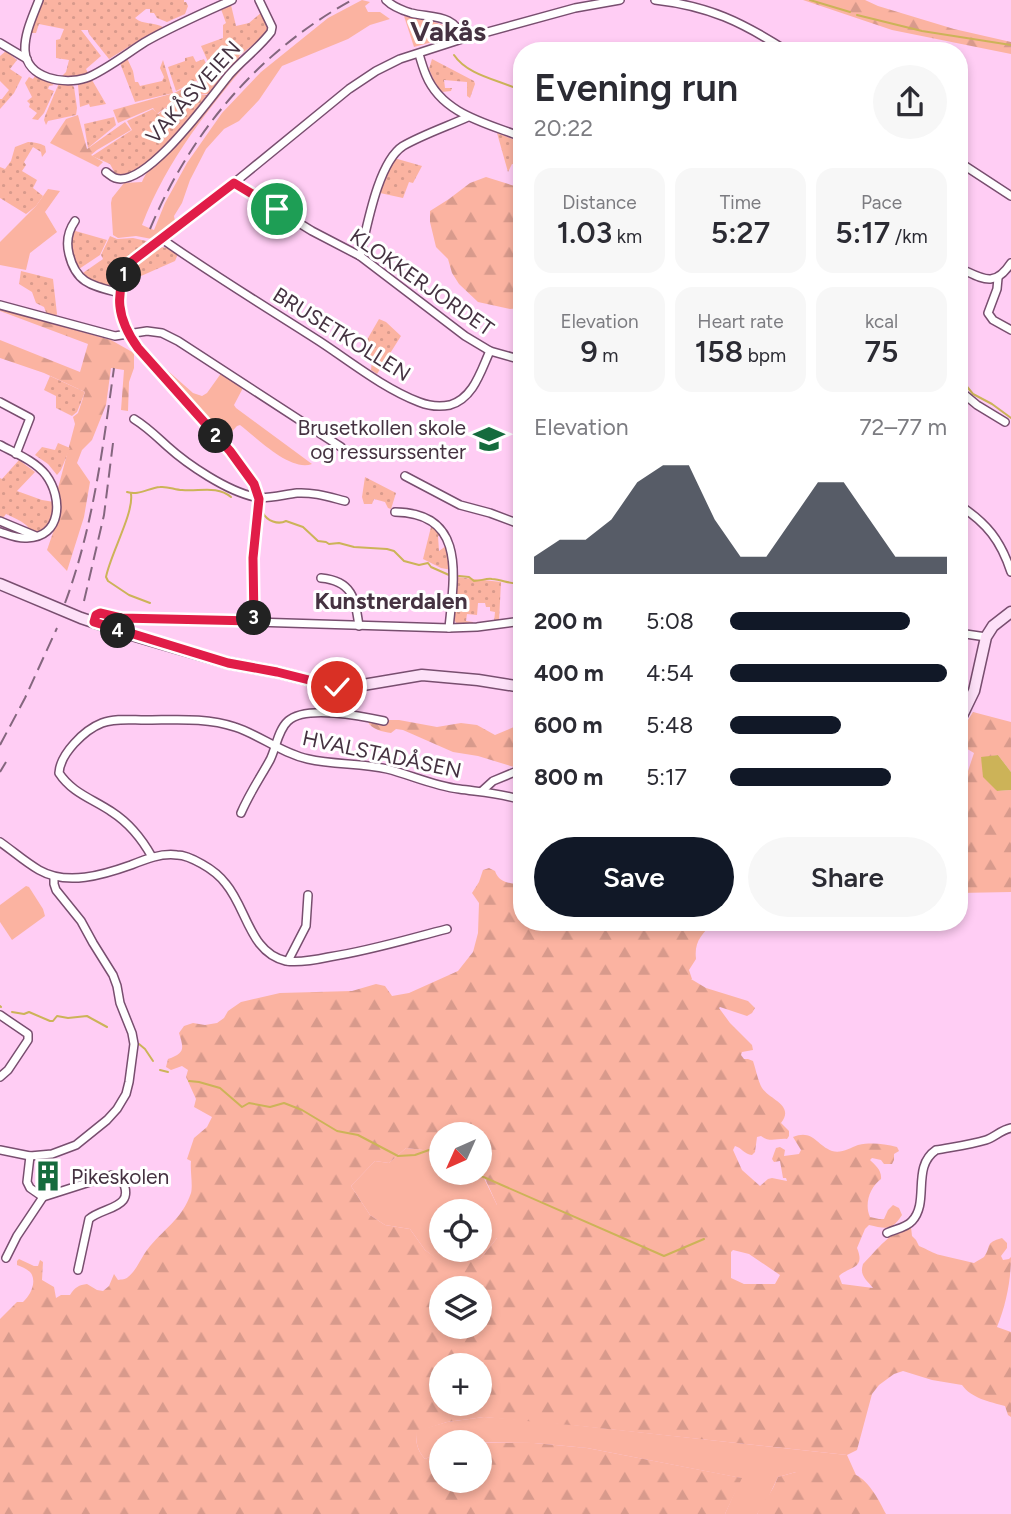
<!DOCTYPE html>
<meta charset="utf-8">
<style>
:root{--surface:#fff;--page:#f7f7f7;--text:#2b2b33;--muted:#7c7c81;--accent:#111827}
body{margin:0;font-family:Figtree,sans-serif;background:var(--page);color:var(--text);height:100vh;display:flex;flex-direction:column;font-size:26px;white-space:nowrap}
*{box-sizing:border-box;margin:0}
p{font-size:23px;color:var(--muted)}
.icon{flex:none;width:38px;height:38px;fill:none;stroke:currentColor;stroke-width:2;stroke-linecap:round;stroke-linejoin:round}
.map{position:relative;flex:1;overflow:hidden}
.side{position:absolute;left:513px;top:42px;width:455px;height:889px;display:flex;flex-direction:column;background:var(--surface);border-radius:28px;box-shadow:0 4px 10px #0003}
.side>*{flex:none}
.needle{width:46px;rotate:225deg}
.buttons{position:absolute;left:429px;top:1122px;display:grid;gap:14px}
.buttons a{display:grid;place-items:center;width:63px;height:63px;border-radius:50%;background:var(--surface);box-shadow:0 4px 10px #0003;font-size:35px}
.pin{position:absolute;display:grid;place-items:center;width:60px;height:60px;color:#fff;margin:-30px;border:4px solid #fff;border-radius:50%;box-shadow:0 2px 7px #0007}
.km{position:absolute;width:35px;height:35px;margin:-18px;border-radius:50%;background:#222;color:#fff;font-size:19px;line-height:35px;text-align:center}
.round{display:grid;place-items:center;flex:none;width:74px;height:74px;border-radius:37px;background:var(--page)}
.summary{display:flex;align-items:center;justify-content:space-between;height:119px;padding:0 21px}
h1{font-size:38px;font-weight:600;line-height:52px}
.metrics{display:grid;grid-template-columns:repeat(3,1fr);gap:10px;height:119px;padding:7px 21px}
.metrics div{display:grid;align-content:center;border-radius:18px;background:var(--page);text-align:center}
.metrics b{font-size:30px;font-weight:600}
.metrics small{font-size:19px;font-weight:400}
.metrics p{font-size:19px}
.chart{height:196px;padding:14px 21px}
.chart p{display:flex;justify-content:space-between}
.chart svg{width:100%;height:126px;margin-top:7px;fill:var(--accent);opacity:.7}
.primary-button{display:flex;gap:14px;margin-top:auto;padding:14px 21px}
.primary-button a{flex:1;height:80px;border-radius:42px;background:var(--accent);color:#fff;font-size:28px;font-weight:600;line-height:80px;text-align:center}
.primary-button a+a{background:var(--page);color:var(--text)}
ul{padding:0 21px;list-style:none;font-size:23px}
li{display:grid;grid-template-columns:112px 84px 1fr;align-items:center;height:52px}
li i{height:18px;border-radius:9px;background:var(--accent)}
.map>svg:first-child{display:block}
.grass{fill:#fbb3a1;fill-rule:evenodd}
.forest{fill:url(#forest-firs);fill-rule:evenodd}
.garden{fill:url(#garden-dots)}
.water{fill:#ccb358}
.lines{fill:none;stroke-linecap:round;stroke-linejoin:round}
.stream{stroke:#ccb358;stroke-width:2}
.street-casing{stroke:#784e6f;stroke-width:10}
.secondary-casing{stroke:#784e6f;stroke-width:13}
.street{stroke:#fff;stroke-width:7}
.secondary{stroke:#fde1f8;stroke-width:10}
.rail{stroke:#84667e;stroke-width:2;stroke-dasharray:14 7;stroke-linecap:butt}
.route-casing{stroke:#fff;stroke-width:14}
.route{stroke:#e11d48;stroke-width:9}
.labels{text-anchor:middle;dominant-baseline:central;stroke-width:6;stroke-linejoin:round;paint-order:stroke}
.street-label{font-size:21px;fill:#453241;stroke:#fff}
.poi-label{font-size:21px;fill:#453241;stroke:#fff;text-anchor:end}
.neighbourhood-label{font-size:23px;font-weight:bold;fill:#453241;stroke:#fff}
.district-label{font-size:28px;font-weight:bold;fill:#453241;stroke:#fff}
</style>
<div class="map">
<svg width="1011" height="1514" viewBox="0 0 1011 1514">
<defs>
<pattern id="forest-firs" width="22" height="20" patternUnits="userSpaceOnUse" patternTransform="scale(1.75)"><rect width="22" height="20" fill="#fbb3a1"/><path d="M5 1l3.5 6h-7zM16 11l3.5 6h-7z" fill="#d89a8c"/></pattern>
<pattern id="garden-dots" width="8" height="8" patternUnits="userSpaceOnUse" patternTransform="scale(1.75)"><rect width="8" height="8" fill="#fbb3a1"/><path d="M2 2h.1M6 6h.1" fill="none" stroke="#d89a8c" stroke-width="1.8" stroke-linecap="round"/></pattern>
</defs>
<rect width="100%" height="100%" fill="#ffcdf4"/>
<g class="grass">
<path d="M362,0L370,2L365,6L368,12H380L390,19L370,25L348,39L282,66L259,100L239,121L224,129L206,149L190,180L182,203L174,216L175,221L152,239L136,236L118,238L113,235L111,203L112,198L124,183L142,182C149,164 168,152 181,137C206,108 230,79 257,51C211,105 167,159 142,225L154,230L165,203L187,163L222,113L261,72L328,18Z"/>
<polygon points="404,16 434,22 446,26 450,30 450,34 447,38 414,47"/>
<polygon points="48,189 60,191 45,212 57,232 30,253 26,270 0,265 0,242 36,206"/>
<path d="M167,370L193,393L202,396L207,393L222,372L244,386L234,405L236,408L312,464C290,472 257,438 240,425L237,426L224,440L163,372Z"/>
<polygon points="26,886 29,887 43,909 45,916 12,940 0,922 0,905"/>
<path d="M406,1148L440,1152L441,1172H481L497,1205V1238L481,1258L447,1267L425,1250L410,1229L385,1225L370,1215L351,1186L375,1161L389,1163ZM441,1211H480V1250H441Z"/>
<path d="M484,1417L528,1420L847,1455L856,1475L796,1472L778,1477L766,1502L757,1514H725L741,1478L587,1448L534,1443L441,1442V1452L425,1459C417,1450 416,1443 416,1431L447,1422Z"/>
</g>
<g class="forest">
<polygon points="803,0 865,0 878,6 954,29 1011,42 1011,54 892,30"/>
<path d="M211,75L222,76L210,94C188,95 175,100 157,114L153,108L118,123L113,110L174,93Z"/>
<polygon points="78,115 87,149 125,122 131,130 97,150 91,155 103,162 98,167 50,143 66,119"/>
<polygon points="486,177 521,188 521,308 510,309 478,302 459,284 452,273 448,259 436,247 430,222 430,211 449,199 470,183"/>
<polygon points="0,309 111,340 134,353 134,368 129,382 128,411 121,410 124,370 111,368 106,405 92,440 82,450 77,463 90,482 84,517 67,571 47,550 57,521 57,492 75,424 73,417 78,413 85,392 44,373 0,358 0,340 80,372 88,344 0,311"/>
<polygon points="973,712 1011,722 1011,772 998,755 981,758 997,791 1011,790 1011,892 959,893 959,789 962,789 974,753 959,744 959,734"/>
<path d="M370,720H399L437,727L461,723L477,725L495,735L521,724V766L514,767L478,756L453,752L403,730L396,729L391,733C383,732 371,729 368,722Z"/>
<path d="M489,868L495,871C499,883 510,883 521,885L522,922H713C702,935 694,941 696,959L689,970L692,979H691L706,988L748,1001L755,1008L752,1013L747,1016L720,1007L719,1008L730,1023L752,1045L753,1050L742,1052L741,1055L744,1059H748L753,1061C756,1070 758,1081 762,1088C770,1100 795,1105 781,1123L789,1131V1136L787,1139C777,1138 770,1143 761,1136L757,1137L755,1152L752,1155C744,1154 742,1148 735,1146L733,1150L742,1170L760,1186L768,1179L772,1178L787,1181L786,1178H783L780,1161L774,1162L772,1159L776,1148L780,1147L785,1150L784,1156L799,1154L801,1150L793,1137C813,1129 816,1145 832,1151C841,1154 850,1148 858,1145C872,1142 884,1144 897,1147L899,1151L894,1154V1160L892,1164H884L881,1160L872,1158L870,1160C875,1165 882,1170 881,1179C870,1187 864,1204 870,1217L879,1219H884L888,1210L893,1205L899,1208L902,1215C892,1231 886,1229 869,1225L865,1229L857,1248C866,1270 849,1266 839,1276L842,1284L873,1288C867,1280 859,1276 863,1264C877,1250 891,1230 911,1227L912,1236L916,1240L919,1246C927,1249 934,1254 940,1255C951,1258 963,1260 974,1263C977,1261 981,1259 984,1257C992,1246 984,1243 1002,1238L1007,1243V1248L1001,1256L1003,1260L1009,1259L1011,1257C1011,1280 1006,1305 997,1327L1011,1332V1417L1008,1415L1005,1406C990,1402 971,1398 962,1385L932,1380L903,1371L894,1374L879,1385L872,1394L857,1450L847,1455L580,1426L484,1417L447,1422L416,1432C416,1443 417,1450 425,1459L441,1452V1480H480V1443H534L587,1448L742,1478L725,1514H0V1319L17,1302H23C30,1296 36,1284 32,1275C30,1270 22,1267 17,1265V1261L19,1259L34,1266H38L40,1260L43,1262L42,1280L54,1287L56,1298L61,1295H70C75,1287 79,1285 87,1284L97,1290L103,1291L109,1286L114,1274L118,1280C122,1279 125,1280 128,1277C136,1271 141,1258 147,1250C163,1229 182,1220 191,1193C193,1185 190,1171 191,1161L187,1159L194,1138L207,1127L212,1117L194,1107L196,1099L186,1077L188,1070L182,1066L171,1070L166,1067L168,1059C185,1053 184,1049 179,1033L184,1026L193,1023L205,1025L217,1023L224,1018L228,1011L241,1002L280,993L352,991L376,984L385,986L392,996L409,993L458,971L473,952L478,933L479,903L472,893L479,882L483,870ZM441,1134H480V1171L482,1172L497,1205V1238L481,1258L447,1266L425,1250L410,1229L385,1225L370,1215L351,1186L375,1161L389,1163L406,1148L440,1152L441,1154ZM733,1250L749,1254L780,1275L775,1284H744L731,1278V1252ZM441,1288H480V1326H441ZM441,1365H480V1404H441Z"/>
<path d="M796,1472C806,1472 848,1472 856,1475C869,1481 880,1502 886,1514H757L773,1488L778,1477Z"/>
</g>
<g class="garden">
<path d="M43,0H184V2H186L188,6L185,14L167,22L157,18L154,13H150V9H146L135,18C143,25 154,22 163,27L149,37L146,36L109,59L89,34L88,30H81L101,56L86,69L88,73C80,78 70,77 60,78L66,72L69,60L56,58V40L60,39L64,29L39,24L36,33H30Z"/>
<polygon points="231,5 236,26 249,23 262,12 270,30 257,45 254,44 239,56 240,58 223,74 213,73 201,46 223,38 223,25 226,23 221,9"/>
<polygon points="6,51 17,60 10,69 22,77 14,93 0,109 0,99 2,99 9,90 0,81 0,56"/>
<polygon points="193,56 196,62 204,59 210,74 176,91 168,67 185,61 185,58"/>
<polygon points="127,58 133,71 135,82 138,82 140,86 162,81 164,77 160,68 163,60 173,93 135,102 120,63"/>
<polygon points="432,59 474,81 475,84 470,98 467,96 467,82 444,80 445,88 452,88 451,91 442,92 438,90 429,69"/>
<polygon points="33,72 54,85 49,86 48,89 54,91 44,113 38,120 32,119 37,113 29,107 30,104 27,101 32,97 25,83 29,77 33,79 35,76"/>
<polygon points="92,80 106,104 90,107 89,104 80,107 78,85"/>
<polygon points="59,83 71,84 74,87 77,108 76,115 48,121 46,125 44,120 45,116"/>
<polygon points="193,95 209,95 170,143 141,170 119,181 110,164 92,156 132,130 127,121 153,109 158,114 173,103"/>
<polygon points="114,117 116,125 88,148 84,124"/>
<polygon points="497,133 521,142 521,165 512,164 508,172"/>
<path d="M28,142C34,142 39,143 45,146L46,152L42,157L41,152L33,147L24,162L26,165L22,171L37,180L33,188L43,196L36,206L26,214L0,198V167L5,169L11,161L15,147Z"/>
<polygon points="394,158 422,166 413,183 409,182 403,198 380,193"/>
<polygon points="72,230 107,240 100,255 76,271 70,249"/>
<polygon points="110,236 117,239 133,238 151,242 130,262 115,289 94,283 80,275 103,259 101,255"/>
<path d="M161,247L168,248L178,254L175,261L141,276L129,275L128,273C135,260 147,251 161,247Z"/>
<polygon points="21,271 53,279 57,314 55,318 47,315 44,307 36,303 32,292 19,284"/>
<polygon points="379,319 386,322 401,336 377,374 371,370 372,359 364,345"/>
<polygon points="50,376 85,392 77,412 72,416 56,408 56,396 44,390"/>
<polygon points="58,443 70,448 61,470 57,475 48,464 35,455 42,447 55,450"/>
<path d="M19,460L35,472L17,491L42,500L54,502C53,512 51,534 35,532C30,531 29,528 26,525C20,520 12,517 6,514L3,518L0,517V478L2,479Z"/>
<polygon points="365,477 396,493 391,509 388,508 385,502 374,499 372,504 364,504 362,497"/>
<polygon points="432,523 442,535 438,536 439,551 446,546 452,570 441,568 423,559"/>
<polygon points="456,577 501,582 499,621 494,622 495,612 490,611 490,607 486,607 485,603 478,603 477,615 467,614 466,621 473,622 473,624 458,625 453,619"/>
</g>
<polygon class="water" points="998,755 1011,772 1011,790 997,791 983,777 981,757"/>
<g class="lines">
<g class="stream">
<polyline points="810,0 850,12"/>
<polyline points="857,15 922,31 1011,45"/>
<path d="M454,55C468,76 500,80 522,91"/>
<polyline points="960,378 973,394 992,404 1011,418"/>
<path d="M127,492C139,496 148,488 160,487C168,486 175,490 182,490C198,492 217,485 231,497"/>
<path d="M131,494C134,513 110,555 106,577L108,581L129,595L150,603"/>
<path d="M263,513C267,521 278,525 286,521L303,527L318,541L326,542L329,544L339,543L354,547L387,549L394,551L404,561L419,565L428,563L431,567L449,575"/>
<path d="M459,576L469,577L474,581C480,581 487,578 492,579C503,580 510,584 522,584"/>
<polyline points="0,1006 1,1007"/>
<polyline points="12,1012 24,1014 29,1012 50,1021 53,1021 57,1016 68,1018 87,1016 107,1027"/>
<polyline points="139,1044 145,1049 153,1061"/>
<polyline points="160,1070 168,1072"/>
<polyline points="189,1081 199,1082 220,1088 242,1107 249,1103 270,1107 284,1103 302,1110 337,1131 358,1135 398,1156 415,1155 429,1150 437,1151 441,1154"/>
<polyline points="472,1172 664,1256 704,1239"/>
</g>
<g class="street-casing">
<g id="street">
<path d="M39,0C33,16 24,34 25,51C27,79 65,85 86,78C103,72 129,52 145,42C173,26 203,13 232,0"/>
<path d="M386,0C393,7 401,10 411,13C430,18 457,14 462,39"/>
<path d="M655,0C709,6 742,22 787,51"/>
<polyline points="0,43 27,59"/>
<path d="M419,54C421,61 423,68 426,75C442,114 486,123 522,137"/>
<polyline points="959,162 1011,196"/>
<path d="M106,172C109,174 112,177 115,178C146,189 211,97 229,75C242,60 259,48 271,32L272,27L259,0"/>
<polyline points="234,183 312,231 360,256 465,336 490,351 522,360"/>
<path d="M75,221C68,231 66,242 69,254C76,284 93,286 120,293"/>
<path d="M162,239C213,275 266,307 319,341C351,362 383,388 419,402C429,406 440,407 450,405C474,398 481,370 490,351"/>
<path d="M360,256C367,227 378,162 403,146C422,135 448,126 468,117"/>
<path d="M959,268C982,278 994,289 1011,263"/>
<polyline points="998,278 997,289 988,313 993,320 1011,330"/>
<polyline points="0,305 115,336 147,331 162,333 178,341 341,447"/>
<polyline points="959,390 977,405 1005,422"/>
<polyline points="0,402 30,418 16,454"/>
<path d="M134,419C147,427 156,436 167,446C188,465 227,491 255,497C264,500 286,494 297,493C314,492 329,497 345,501"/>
<path d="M0,445C15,453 35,461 46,475C63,498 62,537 27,538C18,539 9,535 0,532"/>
<polyline points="405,476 460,505 490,513 522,525"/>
<path d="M959,505C987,523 1001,541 1011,572"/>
<path d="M395,512C467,513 454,577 449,628"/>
<polyline points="0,521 36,536"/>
<path d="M321,578C353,581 355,599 359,626"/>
<polyline points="355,601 374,600"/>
<path d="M254,621L253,557L259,499L254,484L238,460L138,348C116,318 109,282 140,255L234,183L349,89L376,71L400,59L462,39L575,8L620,0"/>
<polyline points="94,623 96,615 100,613 121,618 449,628 477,627 522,621"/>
<polyline points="959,633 986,637"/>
<polyline points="482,791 493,781 522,769"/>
<path d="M241,813C249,794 260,778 270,760C276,748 278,730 288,721C305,705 362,716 384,721"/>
<path d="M0,842C13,851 25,862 39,870C67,886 103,875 131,865C146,859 161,853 177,855C186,855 195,860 202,864C211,869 220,876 226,884C247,909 250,953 286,961C300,963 315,960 329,957C369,951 408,939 447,929"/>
<path d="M152,857C142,839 129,823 112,812C93,799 72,793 59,773C60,754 84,730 102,723C115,718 131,720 145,720C174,720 206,717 235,727C260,735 281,753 308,759C334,765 361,763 387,769C411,775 434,786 459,789C480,792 500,793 522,800"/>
<polyline points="288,961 306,926 308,895"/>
<polyline points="0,1015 28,1034 28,1040 8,1070 0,1077"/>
<polyline points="0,1150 30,1156 52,1154 76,1145 107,1120 117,1109 126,1094 129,1082 134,1044 132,1033 120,1003 117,986 113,975 93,943 81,921 56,890 54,884 54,877"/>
<path d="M30,1156L27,1182L30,1188L43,1197L112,1175L121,1178C138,1209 104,1206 89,1219L78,1270"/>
<path d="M887,1233C895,1229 906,1228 912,1221C930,1202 911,1167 936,1150C952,1147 970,1145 986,1140C995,1137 1001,1130 1011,1128"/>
<polyline points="6,1258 17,1236 43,1197"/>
</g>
</g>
<g class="secondary-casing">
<g id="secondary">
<polyline points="0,584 81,618 132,635 228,663 277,672 332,686 351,687 422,675 478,680 522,687"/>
<polyline points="959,722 974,691 986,637 993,626 1011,612"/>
</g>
</g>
<use href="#street" class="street"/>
<use href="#secondary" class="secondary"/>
<g class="rail">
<path d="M150,229C191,131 259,51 352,0"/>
<polyline points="84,601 104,515 113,443"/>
<path d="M65,603C93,528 103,447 114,368"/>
<polyline points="0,745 25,698 57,628"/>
<polyline points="0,772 6,762"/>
</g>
</g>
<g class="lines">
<g class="route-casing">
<path id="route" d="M277,209L234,183L131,262C113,293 117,319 138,348L230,451L254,484L259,499L253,558L254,621L121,618L100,613L96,615L94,622L228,663L277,672L337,687"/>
</g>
<use href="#route" class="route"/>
</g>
<defs>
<g id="school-bare" transform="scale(2.415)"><path d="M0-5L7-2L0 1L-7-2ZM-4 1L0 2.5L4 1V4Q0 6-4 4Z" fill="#156b3d" stroke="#fff" stroke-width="2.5" paint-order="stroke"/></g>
<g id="building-bare" transform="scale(2.415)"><path d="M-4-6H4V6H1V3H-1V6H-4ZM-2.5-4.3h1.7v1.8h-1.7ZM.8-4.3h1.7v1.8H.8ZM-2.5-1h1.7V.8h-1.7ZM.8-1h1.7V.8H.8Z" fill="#156b3d" stroke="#fff" stroke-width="2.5" paint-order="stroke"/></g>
</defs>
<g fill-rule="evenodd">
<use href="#school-bare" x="489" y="439"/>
<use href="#building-bare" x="48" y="1176"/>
</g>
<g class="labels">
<g class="street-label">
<text transform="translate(193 92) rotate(-48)">VAKÅSVEIEN</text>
<text transform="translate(422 282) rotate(35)">KLOKKERJORDET</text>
<text transform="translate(342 334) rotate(32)">BRUSETKOLLEN</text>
<text transform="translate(382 754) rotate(12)">HVALSTADÅSEN</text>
</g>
<g class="poi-label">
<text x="466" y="427">Brusetkollen skole<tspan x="466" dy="24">og ressurssenter</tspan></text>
<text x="71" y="1176" text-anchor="start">Pikeskolen</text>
</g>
<g class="neighbourhood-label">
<text x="391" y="601">Kunstnerdalen</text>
</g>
<g class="district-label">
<text x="448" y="31">Vakås</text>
</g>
</g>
</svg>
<div class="buttons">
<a><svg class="needle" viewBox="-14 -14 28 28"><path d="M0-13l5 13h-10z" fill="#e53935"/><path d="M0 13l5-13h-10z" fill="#7c7c81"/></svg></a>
<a><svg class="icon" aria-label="locate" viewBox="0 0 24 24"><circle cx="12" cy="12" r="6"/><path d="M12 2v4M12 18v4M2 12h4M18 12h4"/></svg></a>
<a><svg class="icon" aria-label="layers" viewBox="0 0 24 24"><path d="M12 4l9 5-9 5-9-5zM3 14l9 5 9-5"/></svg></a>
<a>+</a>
<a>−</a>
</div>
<div class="pin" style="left:277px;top:209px;background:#1e9e55"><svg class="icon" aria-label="arrive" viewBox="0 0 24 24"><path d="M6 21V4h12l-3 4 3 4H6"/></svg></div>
<div class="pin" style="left:337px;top:687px;background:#d93025"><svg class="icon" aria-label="check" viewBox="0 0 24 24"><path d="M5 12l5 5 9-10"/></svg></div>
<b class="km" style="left:124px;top:275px">1</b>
<b class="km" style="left:216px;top:436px">2</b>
<b class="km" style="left:254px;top:618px">3</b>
<b class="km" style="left:118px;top:631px">4</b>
<section class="side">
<div class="summary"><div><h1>Evening run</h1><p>20:22</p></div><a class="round"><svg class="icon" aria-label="share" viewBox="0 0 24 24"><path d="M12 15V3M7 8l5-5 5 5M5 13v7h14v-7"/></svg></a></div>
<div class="metrics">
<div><p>Distance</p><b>1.03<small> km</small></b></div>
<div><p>Time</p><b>5:27</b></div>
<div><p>Pace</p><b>5:17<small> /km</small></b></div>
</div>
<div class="metrics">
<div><p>Elevation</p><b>9<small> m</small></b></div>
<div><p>Heart rate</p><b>158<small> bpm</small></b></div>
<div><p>kcal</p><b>75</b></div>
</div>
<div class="chart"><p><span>Elevation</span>72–77 m</p>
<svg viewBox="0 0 160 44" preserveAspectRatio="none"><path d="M0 44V38L10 32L20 32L30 25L40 12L50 6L60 6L70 25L80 38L90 38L100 25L110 12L120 12L130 25L140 38L150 38L160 38V44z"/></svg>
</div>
<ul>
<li><b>200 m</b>5:08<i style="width:83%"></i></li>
<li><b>400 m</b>4:54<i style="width:100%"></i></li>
<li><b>600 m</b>5:48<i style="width:51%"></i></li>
<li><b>800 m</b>5:17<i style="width:74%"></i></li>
</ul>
<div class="primary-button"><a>Save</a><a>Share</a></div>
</section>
</div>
